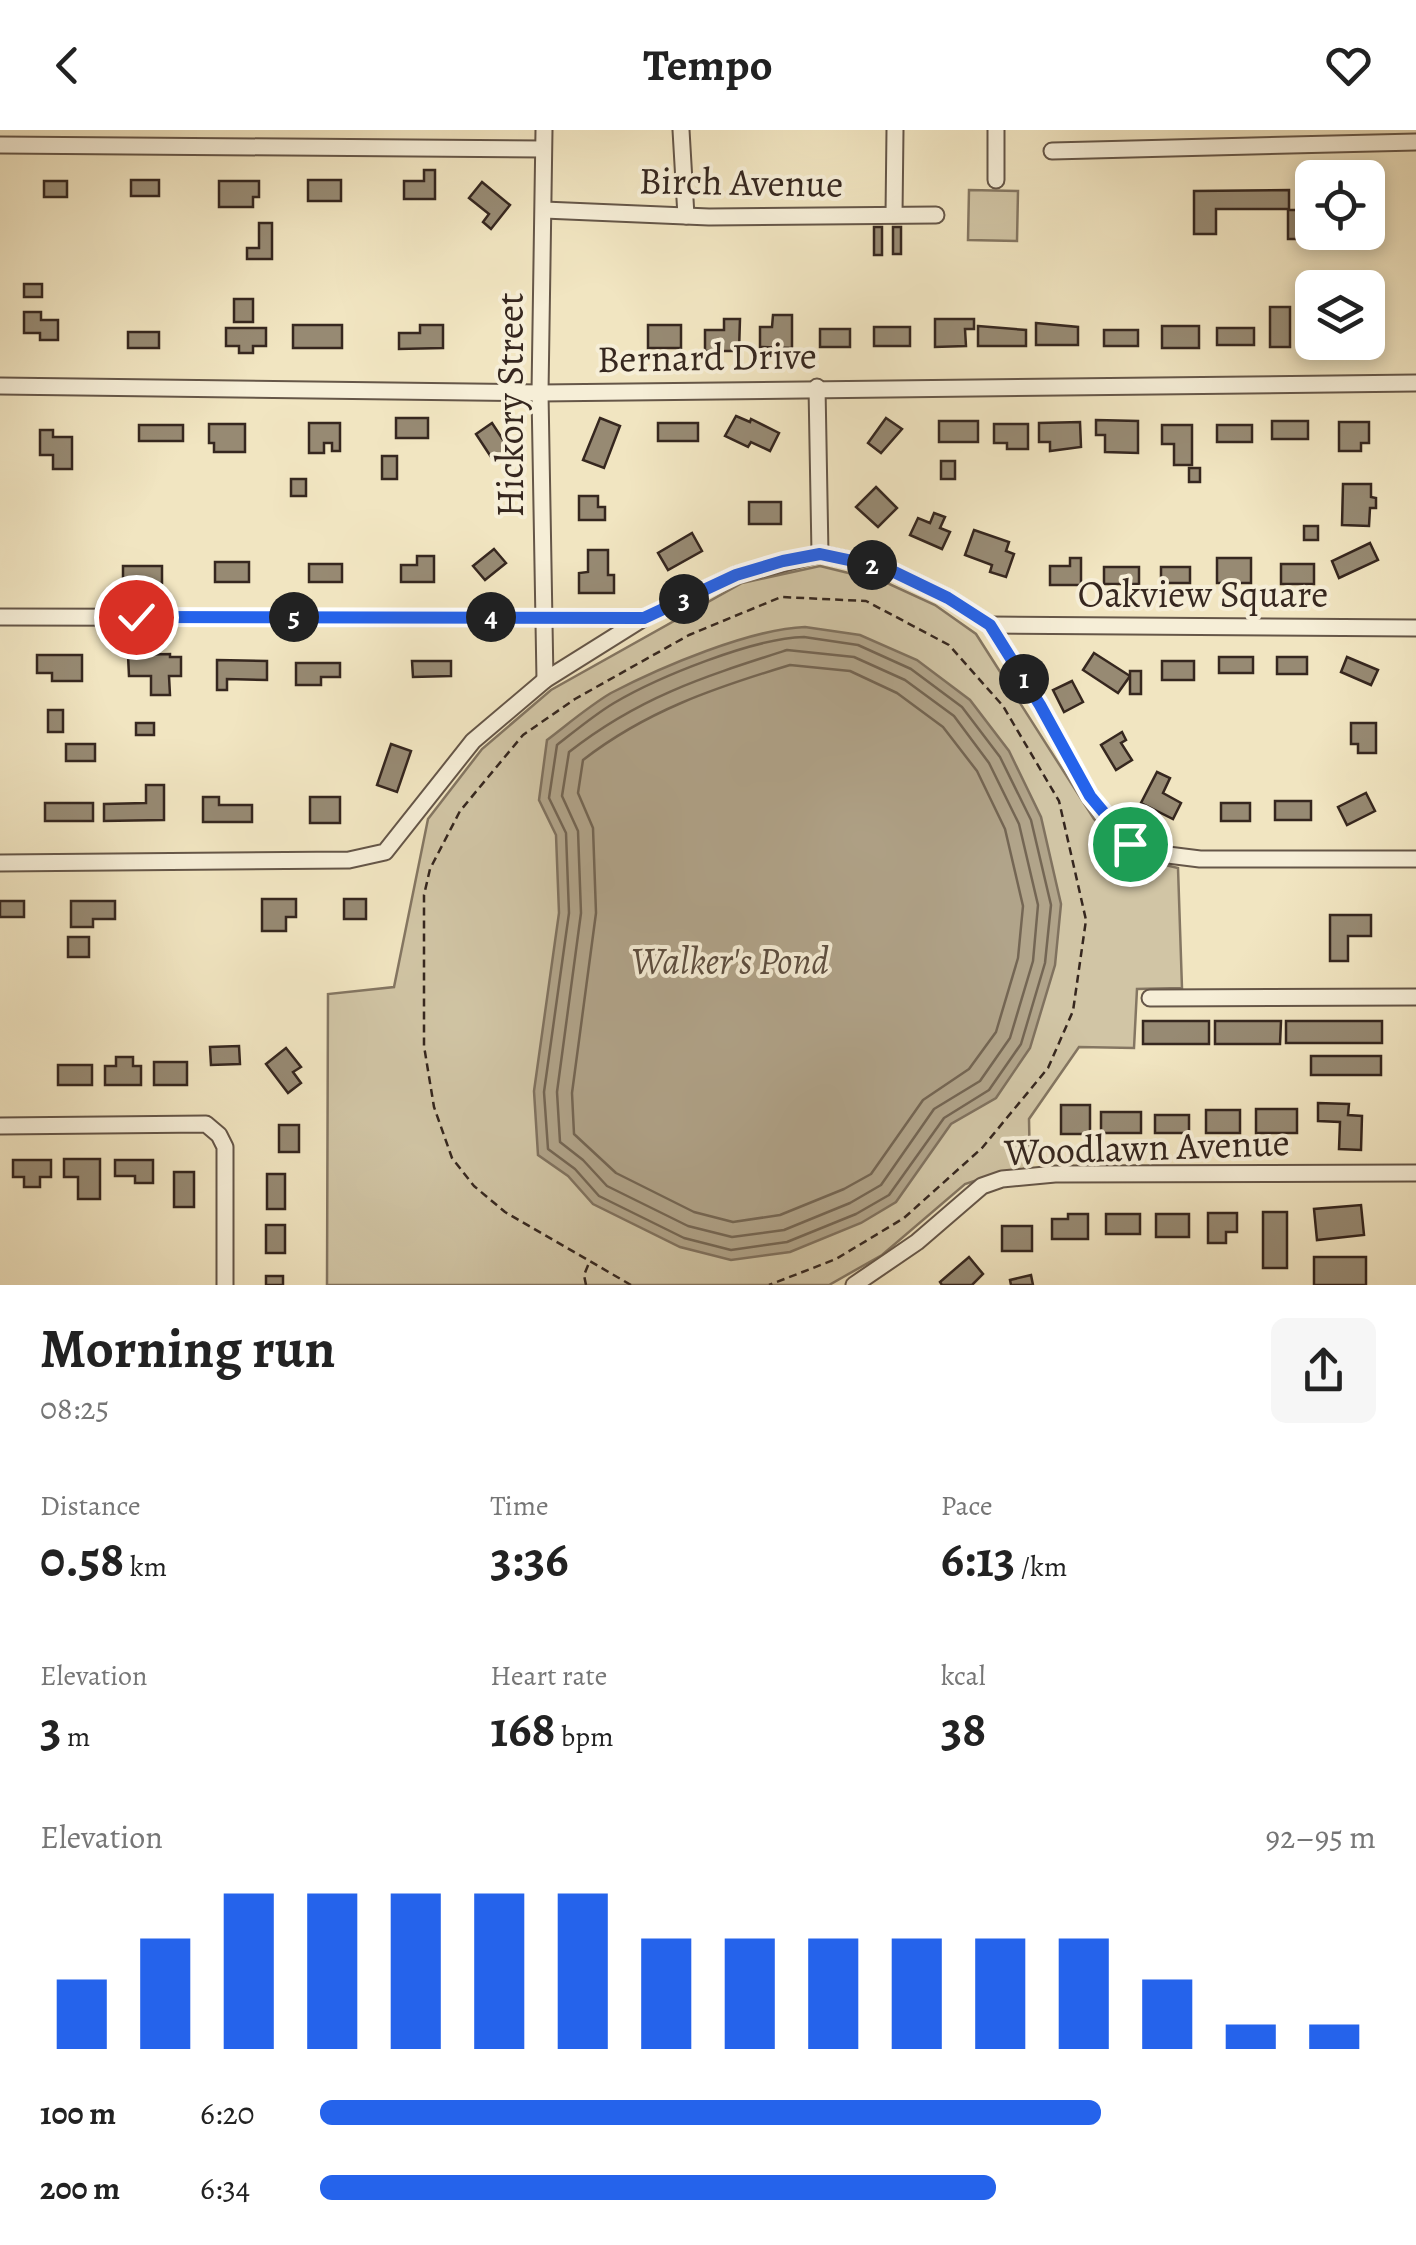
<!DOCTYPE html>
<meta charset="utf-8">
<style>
:root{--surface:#fff;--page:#f6f6f6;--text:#222;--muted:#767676;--accent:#2563eb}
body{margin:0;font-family:Alegreya,serif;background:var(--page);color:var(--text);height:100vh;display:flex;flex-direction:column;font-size:38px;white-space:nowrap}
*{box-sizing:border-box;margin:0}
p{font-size:32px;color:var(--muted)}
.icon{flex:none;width:55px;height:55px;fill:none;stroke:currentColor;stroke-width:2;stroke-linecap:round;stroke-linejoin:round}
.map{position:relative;height:1155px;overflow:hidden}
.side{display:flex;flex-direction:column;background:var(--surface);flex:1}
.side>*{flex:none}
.tools{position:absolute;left:1295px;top:30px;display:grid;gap:20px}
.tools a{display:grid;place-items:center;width:90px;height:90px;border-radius:15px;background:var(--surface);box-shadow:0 5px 15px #0003;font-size:50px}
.pin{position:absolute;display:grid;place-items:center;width:85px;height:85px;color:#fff;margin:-42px;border:5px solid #fff;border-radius:50%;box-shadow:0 2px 10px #0007}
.km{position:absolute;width:50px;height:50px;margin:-25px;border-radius:50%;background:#222;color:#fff;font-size:28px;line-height:50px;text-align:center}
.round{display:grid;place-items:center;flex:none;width:105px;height:105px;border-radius:15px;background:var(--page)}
.overview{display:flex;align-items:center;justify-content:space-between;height:170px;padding:0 40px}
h1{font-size:55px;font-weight:600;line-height:75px}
.metrics{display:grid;grid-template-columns:repeat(3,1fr);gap:15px;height:170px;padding:10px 40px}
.metrics div{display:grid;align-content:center}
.metrics b{font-size:50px;font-weight:600}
.metrics small{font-size:28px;font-weight:400}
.metrics p{font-size:28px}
.chart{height:280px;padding:20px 40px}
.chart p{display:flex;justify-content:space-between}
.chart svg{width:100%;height:180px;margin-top:10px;stroke:var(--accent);stroke-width:6}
ul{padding:0 40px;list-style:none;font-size:32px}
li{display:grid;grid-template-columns:160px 120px 1fr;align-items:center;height:75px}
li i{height:25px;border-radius:12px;background:var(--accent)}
header{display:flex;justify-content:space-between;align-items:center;height:130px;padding:0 40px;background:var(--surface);font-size:45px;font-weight:600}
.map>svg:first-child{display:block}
.green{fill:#d1c5a5;stroke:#847662;stroke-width:2.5}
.water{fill:#b1a48a;stroke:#80725f;stroke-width:2.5}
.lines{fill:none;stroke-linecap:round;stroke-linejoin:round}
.shore{stroke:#746654;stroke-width:2.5}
.building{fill:#978a73;stroke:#36271f;stroke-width:2.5}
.minor-casing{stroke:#655648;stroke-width:19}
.path{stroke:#36271f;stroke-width:2.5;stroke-dasharray:8 5;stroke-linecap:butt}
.minor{stroke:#f6eed7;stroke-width:15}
.route-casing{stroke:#fff;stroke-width:20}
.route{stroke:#2563eb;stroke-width:12}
.labels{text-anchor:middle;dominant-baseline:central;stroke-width:8;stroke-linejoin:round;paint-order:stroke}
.street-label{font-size:38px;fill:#36271f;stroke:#f6eed7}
.park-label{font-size:38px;font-style:italic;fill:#5d4e40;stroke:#f6eed7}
</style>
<header><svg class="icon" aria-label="back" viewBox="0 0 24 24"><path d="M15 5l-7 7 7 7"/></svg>Tempo<svg class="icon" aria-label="heart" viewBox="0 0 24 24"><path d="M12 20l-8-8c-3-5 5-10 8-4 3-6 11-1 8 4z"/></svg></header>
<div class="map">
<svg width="1416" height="1155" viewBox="0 0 1416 1155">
<rect width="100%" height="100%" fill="#f1e5c1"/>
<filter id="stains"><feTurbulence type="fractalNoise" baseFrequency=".002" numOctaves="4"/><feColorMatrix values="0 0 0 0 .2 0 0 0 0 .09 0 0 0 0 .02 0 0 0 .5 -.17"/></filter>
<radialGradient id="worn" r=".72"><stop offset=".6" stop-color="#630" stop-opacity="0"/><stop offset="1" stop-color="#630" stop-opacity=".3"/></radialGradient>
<g class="green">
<polygon points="969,60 1018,61 1017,111 968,110"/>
<polygon points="820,436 885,452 935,475 976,504 1094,689 1128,726 1178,738 1182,858 1137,859 1134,918 1079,917 1029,989 1030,1038 995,1044 965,1054 882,1125 829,1155 327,1155 328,864 394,857 428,689 482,619 551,560 742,453"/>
</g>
<path class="water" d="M805,497L860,505L917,530L970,570L1009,621L1041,687L1061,774L1055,835L1030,918L996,968L951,994L896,1072L861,1093L790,1122L731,1130L680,1117L593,1074L568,1046L538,1025L534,961L559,783L556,705L539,670L547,610C568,594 589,576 611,563C661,537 750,499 805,497Z"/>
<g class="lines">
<g class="shore">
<path d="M804,507L858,515L911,539L962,577L1000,627L1031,690L1051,775L1045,833L1021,914L989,960L944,988L889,1065L856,1084L787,1112L731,1120L684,1108L599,1066L575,1039L548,1019L544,962L569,783L566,703L549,668L557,615C575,601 594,585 614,573C658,547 754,508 804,507Z"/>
<path d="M787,520L854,527L905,550L954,586L989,633L1019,694L1038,775L1033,831L1010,908L980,951L934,979L881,1055L850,1073L784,1100L732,1107L688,1096L607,1056L583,1030L560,1012L557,962L581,783L578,701L562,666L569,622C639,567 703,547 787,520Z"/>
<path d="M790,535L850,541L897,563L943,597L977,641L1005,699L1023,776L1018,828L996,902L969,939L923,970L871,1044L844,1059L780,1085L733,1092L694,1082L616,1043L574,1004L572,963L596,783L593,698L578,663L583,630C646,581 714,558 790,535Z"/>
</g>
</g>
<g class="building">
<polygon points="424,40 435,40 435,69 404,69 404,51 424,51"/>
<rect x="131" y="50" width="28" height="16"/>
<rect x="308" y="50" width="33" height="21"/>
<rect x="44" y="51" width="23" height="16"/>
<polygon points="219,51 259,51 259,67 253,67 253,77 219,77"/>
<polygon points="482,52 510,75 491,99 483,92 489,84 469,68"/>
<polygon points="1289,60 1289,79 1216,79 1216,104 1194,104 1194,61"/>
<polygon points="1288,80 1312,80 1312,102 1336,102 1336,109 1288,109"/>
<polygon points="259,93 272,93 272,129 247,129 247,118 259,118"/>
<rect x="874" y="97" width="8" height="28"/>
<rect x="893" y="97" width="8" height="27"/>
<rect x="24" y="154" width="18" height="13"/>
<rect x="1368" y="166" width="4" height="43"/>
<rect x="234" y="169" width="19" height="23"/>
<rect x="1270" y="177" width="20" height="40"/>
<polygon points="1298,177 1312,177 1312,212 1319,215 1298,215"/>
<polygon points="24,182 41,182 41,190 58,190 58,210 40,210 40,203 24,203"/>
<polygon points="773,185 792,185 792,218 760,217 760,197 772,197"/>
<polygon points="724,189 740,189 739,221 705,221 705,200 724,200"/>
<polygon points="935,189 974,189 974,199 965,199 966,216 935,217"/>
<polygon points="1036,193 1078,197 1078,215 1036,215"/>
<rect x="293" y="195" width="49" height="23"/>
<polygon points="420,195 443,195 443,218 399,219 399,203 420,203"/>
<rect x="648" y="195" width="33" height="23"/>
<polygon points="978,196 1026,200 1026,216 978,216"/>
<rect x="1162" y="196" width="37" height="22"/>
<rect x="874" y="197" width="36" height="19"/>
<polygon points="226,198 266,198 266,216 253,216 253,223 239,223 239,216 226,216"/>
<rect x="1217" y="198" width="37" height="17"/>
<rect x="820" y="199" width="30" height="18"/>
<rect x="1104" y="200" width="34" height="16"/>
<rect x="128" y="202" width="31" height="16"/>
<polygon points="736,286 750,292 751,289 779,303 770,321 751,312 748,317 725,306"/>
<rect x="396" y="288" width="32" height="20"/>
<polygon points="600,288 620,296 604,338 583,330"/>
<polygon points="886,288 902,299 881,323 868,313"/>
<polygon points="1096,290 1138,291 1138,323 1105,322 1105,305 1096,305"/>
<rect x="939" y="291" width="39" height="21"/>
<rect x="1272" y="291" width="36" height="18"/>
<polygon points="1080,292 1081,317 1050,321 1050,312 1039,312 1039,293"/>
<polygon points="1339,292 1369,292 1369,313 1361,313 1361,321 1339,321"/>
<polygon points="309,293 340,293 340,321 332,321 332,313 324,313 324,323 309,323"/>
<polygon points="492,293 509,319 493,330 476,304"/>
<rect x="658" y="293" width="40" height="18"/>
<polygon points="209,294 245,294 245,322 214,322 214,313 209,313"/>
<polygon points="994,294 1028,294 1028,319 1007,319 1007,313 994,313"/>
<rect x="139" y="295" width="44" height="16"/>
<polygon points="1162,295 1192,295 1192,335 1174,335 1174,314 1162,314"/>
<rect x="1217" y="295" width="35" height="17"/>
<polygon points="40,300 53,300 53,307 72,307 72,339 53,339 53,325 40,325"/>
<rect x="382" y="326" width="15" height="23"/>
<rect x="941" y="331" width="14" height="18"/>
<rect x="1189" y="338" width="11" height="14"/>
<rect x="291" y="349" width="15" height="17"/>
<polygon points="1343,354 1371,354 1371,367 1376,368 1376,378 1370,378 1369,396 1342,395"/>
<polygon points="876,357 897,378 878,397 856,377"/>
<polygon points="579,366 598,366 598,377 605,377 605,390 579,390"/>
<rect x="749" y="372" width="32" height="22"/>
<polygon points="934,383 945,387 940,398 950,402 942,419 910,405 918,388 930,393"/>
<rect x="1304" y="396" width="14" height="14"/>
<polygon points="974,400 1009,412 1006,421 1014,424 1006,447 990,442 992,435 965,425"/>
<polygon points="692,403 702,421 668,440 658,423"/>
<polygon points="1370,413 1378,430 1339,448 1332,431"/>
<polygon points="494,419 506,433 485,450 473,436"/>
<polygon points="588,420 608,420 608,445 614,445 614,463 579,463 579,443 588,442"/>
<polygon points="417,426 434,426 434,452 401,452 401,435 417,435"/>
<polygon points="1070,428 1081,428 1081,455 1050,455 1050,436 1070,436"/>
<rect x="1217" y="428" width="34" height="25"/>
<rect x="215" y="432" width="34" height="20"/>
<rect x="309" y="434" width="33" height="18"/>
<rect x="1281" y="434" width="33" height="20"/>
<rect x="123" y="436" width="39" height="17"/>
<rect x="1104" y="437" width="35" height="17"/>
<rect x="1161" y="437" width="29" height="16"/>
<polygon points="1094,523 1130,546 1118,563 1083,540"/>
<polygon points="170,524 170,527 181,527 181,546 169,546 170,565 151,565 151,546 129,546 128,525"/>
<polygon points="37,525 82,525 82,551 52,551 52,543 37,543"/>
<rect x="1219" y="527" width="34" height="16"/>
<rect x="1277" y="527" width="30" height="17"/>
<polygon points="1347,527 1378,540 1371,555 1341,542"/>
<polygon points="217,530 267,531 267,550 227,549 227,560 217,560"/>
<polygon points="412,531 451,531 451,546 413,547"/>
<rect x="1162" y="531" width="32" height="19"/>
<polygon points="296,533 340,533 340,547 321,547 321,555 296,555"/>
<rect x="1130" y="541" width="11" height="23"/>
<polygon points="1072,551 1083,572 1064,582 1053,560"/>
<rect x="48" y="580" width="15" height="22"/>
<rect x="136" y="593" width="18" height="12"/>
<polygon points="1351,593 1376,593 1376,623 1358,623 1358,614 1351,614"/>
<polygon points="1122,602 1126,610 1121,613 1132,630 1116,640 1101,615"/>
<rect x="66" y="614" width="29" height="17"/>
<polygon points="391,614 411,621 397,662 377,655"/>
<polygon points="1157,642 1170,648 1163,663 1181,673 1173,689 1141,673"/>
<polygon points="146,655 164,655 164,690 104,691 104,674 146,673"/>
<polygon points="1366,663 1375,681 1347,695 1338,677"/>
<polygon points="203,667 219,667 219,675 252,675 252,692 203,692"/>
<rect x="310" y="667" width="30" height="26"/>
<rect x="1275" y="671" width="36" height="19"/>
<rect x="45" y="673" width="48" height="18"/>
<rect x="1221" y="673" width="29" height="18"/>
<polygon points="262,769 296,769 296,787 286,787 286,801 262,801"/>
<rect x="344" y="769" width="22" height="20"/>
<rect x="0" y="771" width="24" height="16"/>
<polygon points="71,771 115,771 115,789 93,789 93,797 71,797"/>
<polygon points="1330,785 1371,785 1371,806 1348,806 1348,831 1330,831"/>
<rect x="68" y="807" width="21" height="20"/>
<rect x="1143" y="891" width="66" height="23"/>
<polygon points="1215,891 1281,891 1280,914 1215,914"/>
<rect x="1286" y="891" width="96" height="22"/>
<polygon points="239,916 240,934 211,935 210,917"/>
<polygon points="286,918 301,937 293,942 301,953 288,963 266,934"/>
<rect x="1311" y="926" width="70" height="19"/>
<polygon points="116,927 133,927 133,936 141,936 141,955 105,955 105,936 116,936"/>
<rect x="154" y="932" width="33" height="23"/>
<rect x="58" y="935" width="34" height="20"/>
<polygon points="1318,973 1349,974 1348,985 1362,986 1361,1020 1339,1019 1340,992 1318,991"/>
<rect x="1061" y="975" width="29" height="29"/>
<rect x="1256" y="979" width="41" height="24"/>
<rect x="1206" y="980" width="34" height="23"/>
<rect x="1101" y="982" width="40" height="21"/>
<rect x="1155" y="985" width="34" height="18"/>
<rect x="279" y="995" width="20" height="27"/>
<polygon points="64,1029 100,1029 100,1069 78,1069 78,1047 64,1047"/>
<polygon points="13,1030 51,1030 51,1047 40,1047 40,1057 24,1057 24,1047 13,1047"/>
<polygon points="115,1030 153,1030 153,1053 135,1053 135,1046 115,1046"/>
<rect x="174" y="1042" width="20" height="35"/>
<rect x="267" y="1044" width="18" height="35"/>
<polygon points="1361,1075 1364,1105 1317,1110 1314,1079"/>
<rect x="1263" y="1082" width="24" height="56"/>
<polygon points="1208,1083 1237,1083 1237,1102 1226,1102 1226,1113 1208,1113"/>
<polygon points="1068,1084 1088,1084 1088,1109 1052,1109 1052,1089 1068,1089"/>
<rect x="1106" y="1084" width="34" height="20"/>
<rect x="1156" y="1084" width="33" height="23"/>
<rect x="266" y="1095" width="19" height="28"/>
<rect x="1002" y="1096" width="30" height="25"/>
<polygon points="969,1127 983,1144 972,1155 942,1155 940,1152"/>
<rect x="1314" y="1127" width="52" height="28"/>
<polygon points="1031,1145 1033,1155 1011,1155 1010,1150"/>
<rect x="266" y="1146" width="17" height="9"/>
</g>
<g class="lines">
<g class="minor-casing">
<g id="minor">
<polyline points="544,0 540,263 545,550"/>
<polyline points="681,0 686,86"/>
<polyline points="0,15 543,19"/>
<polyline points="1052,21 1416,12"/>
<polyline points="996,50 996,0"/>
<polyline points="544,80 709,87 936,85"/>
<polyline points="894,85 895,0"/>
<polyline points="0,256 540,263 1416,253"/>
<polyline points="817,257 820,424"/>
<polyline points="0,487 644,488"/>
<polyline points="990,495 1416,498"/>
<polyline points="0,733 349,730 385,722 473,611 545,550 644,488 736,445 820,424 886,438 948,468 990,495 1040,575 1090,666 1130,714 1168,725 1200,729 1416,729"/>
<polyline points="1150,868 1416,867"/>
<polyline points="0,996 206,994 219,1005 225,1017 225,1155"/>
<polyline points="854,1155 917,1112 982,1056 1002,1049 1055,1044 1416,1043"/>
</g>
</g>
<g class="path">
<polyline points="586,1155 584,1145 589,1133"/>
<polyline points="631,1155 505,1082 474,1056 452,1028 434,977 424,916 424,765 430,739 460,681 523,605 575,569 689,505 781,467 866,471 949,515 1003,576 1059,671 1086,790 1073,881 1048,938 982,1018 904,1088 836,1129 769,1155"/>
</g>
<use href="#minor" class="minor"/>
</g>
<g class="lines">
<g class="route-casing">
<polyline id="route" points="136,487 644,488 736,445 783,431 820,424 886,438 948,468 990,495 1040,575 1090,666 1130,714"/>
</g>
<use href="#route" class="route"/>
</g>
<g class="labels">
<g class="street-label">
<text transform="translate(741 52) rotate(1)">Birch Avenue</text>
<text transform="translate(707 227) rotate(-1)">Bernard Drive</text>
<text transform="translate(510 275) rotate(-90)">Hickory Street</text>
<text x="1203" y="464">Oakview Square</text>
<text transform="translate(1147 1017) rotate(-2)">Woodlawn Avenue</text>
</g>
<g class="park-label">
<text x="730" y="831">Walker's Pond</text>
</g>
</g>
<rect width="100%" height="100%" filter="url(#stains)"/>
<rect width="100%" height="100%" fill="url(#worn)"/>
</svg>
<div class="tools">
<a><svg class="icon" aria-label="locate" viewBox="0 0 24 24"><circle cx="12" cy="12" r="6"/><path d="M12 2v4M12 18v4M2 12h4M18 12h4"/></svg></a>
<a><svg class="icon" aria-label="layers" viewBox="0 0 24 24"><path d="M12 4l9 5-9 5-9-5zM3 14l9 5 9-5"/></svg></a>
</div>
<div class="pin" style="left:1130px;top:714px;background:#1e9e55"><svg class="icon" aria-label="arrive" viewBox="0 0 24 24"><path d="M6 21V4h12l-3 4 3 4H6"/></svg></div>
<div class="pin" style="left:136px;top:487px;background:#d93025"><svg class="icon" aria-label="check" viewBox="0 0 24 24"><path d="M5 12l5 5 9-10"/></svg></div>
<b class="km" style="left:1024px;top:549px">1</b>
<b class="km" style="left:872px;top:435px">2</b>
<b class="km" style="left:684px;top:469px">3</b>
<b class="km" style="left:491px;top:487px">4</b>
<b class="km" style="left:294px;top:487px">5</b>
</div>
<section class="side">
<div class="overview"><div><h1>Morning run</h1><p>08:25</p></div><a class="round"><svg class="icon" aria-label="share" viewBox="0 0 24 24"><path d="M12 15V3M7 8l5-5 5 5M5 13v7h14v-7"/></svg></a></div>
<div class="metrics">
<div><p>Distance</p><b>0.58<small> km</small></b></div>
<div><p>Time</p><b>3:36</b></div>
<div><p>Pace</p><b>6:13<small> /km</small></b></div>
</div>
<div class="metrics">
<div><p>Elevation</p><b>3<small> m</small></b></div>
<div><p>Heart rate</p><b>168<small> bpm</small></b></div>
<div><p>kcal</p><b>38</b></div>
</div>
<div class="chart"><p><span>Elevation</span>92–95 m</p>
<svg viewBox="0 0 160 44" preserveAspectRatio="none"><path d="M5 44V27M15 44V17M25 44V6M35 44V6M45 44V6M55 44V6M65 44V6M75 44V17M85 44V17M95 44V17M105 44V17M115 44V17M125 44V17M135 44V27M145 44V38M155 44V38"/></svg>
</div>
<ul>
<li><b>100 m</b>6:20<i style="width:74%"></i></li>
<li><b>200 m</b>6:34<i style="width:64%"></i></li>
</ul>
</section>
